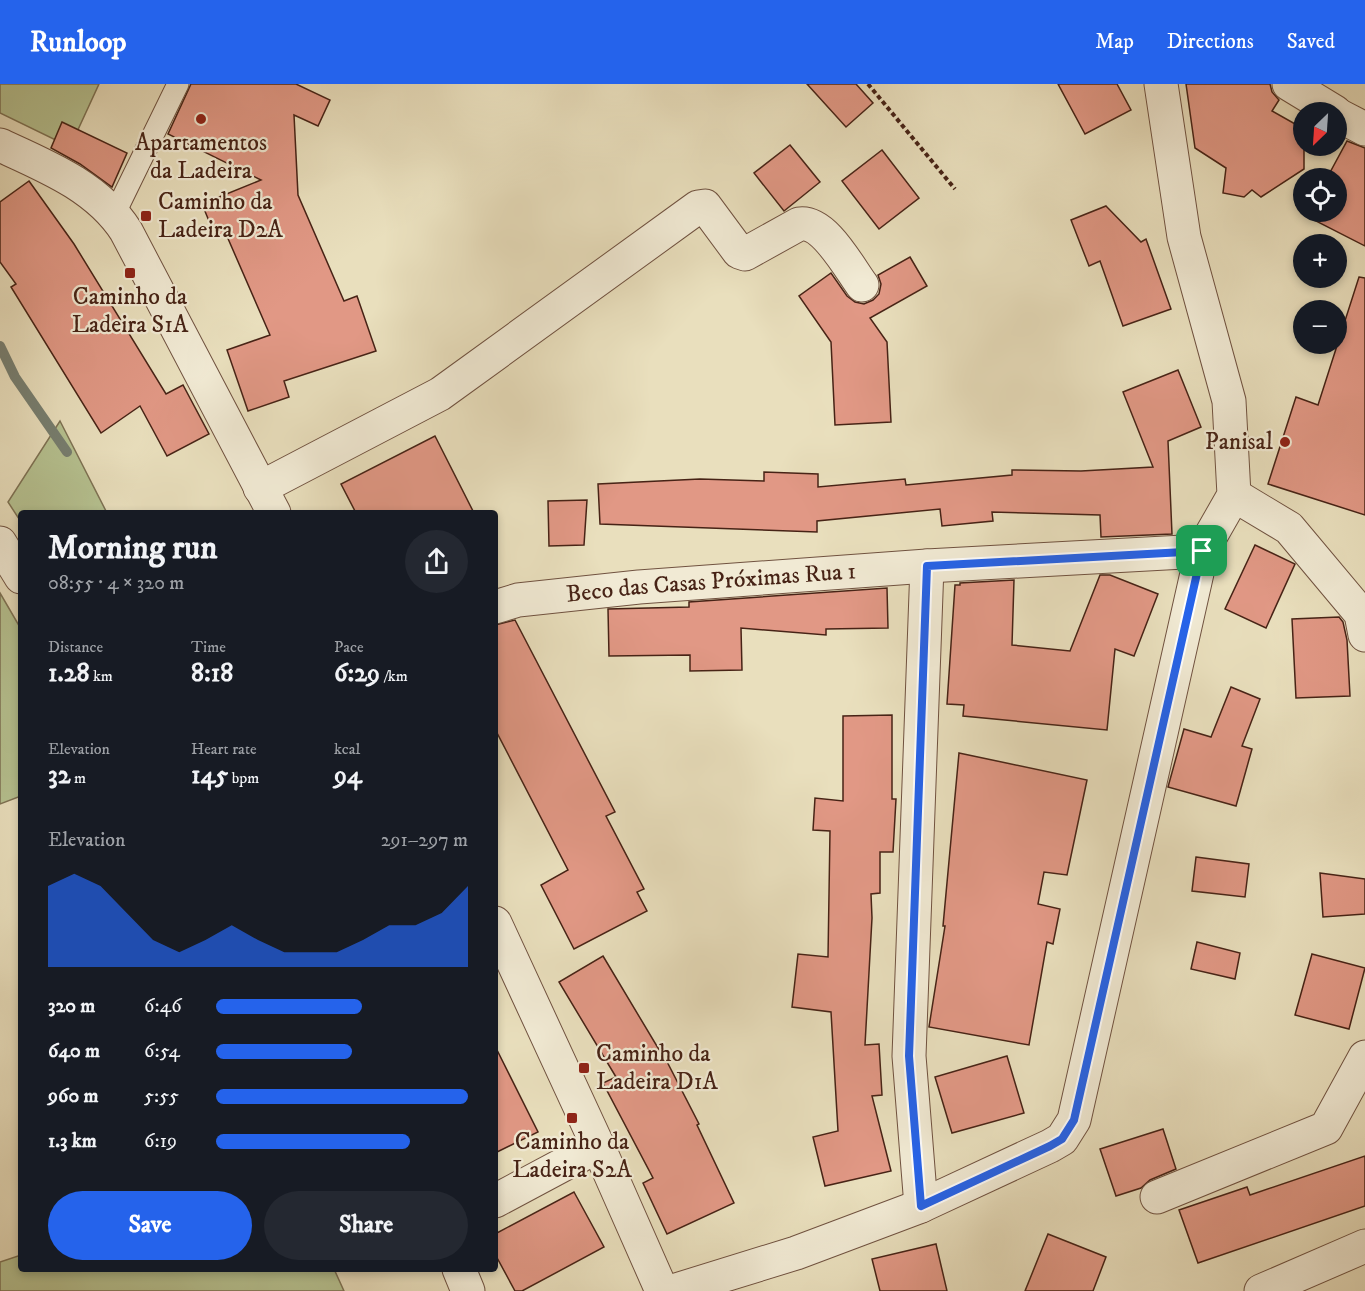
<!DOCTYPE html>
<meta charset="utf-8">
<style>
:root{--surface:#171b24;--page:#242831;--text:#f1f3f6;--muted:#9ea1a6;--accent:#2563eb}
body{margin:0;font-family:"IM FELL DW Pica",serif;background:var(--page);color:var(--text);height:100vh;display:flex;flex-direction:column;font-size:22px;white-space:nowrap}
*{box-sizing:border-box;margin:0}
p{font-size:20px;color:var(--muted)}
.icon{flex:none;width:33px;height:33px;fill:none;stroke:currentColor;stroke-width:2;stroke-linecap:round;stroke-linejoin:round}
.map{position:relative;flex:1;overflow:hidden}
.sheet{position:absolute;left:18px;top:426px;width:480px;height:762px;display:flex;flex-direction:column;background:var(--surface);border-radius:6px;box-shadow:0 3px 9px #0003}
.sheet>*{flex:none}
.needle{width:39px;rotate:205deg}
.tools{position:absolute;left:1293px;top:18px;display:grid;gap:12px}
.tools a{display:grid;place-items:center;width:54px;height:54px;border-radius:50%;background:var(--surface);box-shadow:0 3px 9px #0003;font-size:30px}
.pin{position:absolute;display:grid;place-items:center;width:51px;height:51px;color:#fff;margin:-26px;border-radius:12px;box-shadow:0 3px 9px #0006}
.round{display:grid;place-items:center;flex:none;width:63px;height:63px;border-radius:32px;background:var(--page)}
.head{display:flex;align-items:center;justify-content:space-between;height:102px;padding:0 30px}
h1{font-size:33px;font-weight:700;line-height:45px}
.stats{display:grid;grid-template-columns:repeat(3,1fr);gap:9px;height:102px;padding:6px 30px}
.stats div{display:grid;align-content:center}
.stats b{font-size:26px;font-weight:700}
.stats small{font-size:16px;font-weight:400}
.stats p{font-size:16px}
.chart{height:168px;padding:12px 30px}
.chart p{display:flex;justify-content:space-between}
.chart svg{width:100%;height:108px;margin-top:6px;fill:var(--accent);opacity:.7}
.primary-button{display:flex;gap:12px;margin-top:auto;padding:12px 30px}
.primary-button a{flex:1;height:69px;border-radius:36px;background:var(--accent);color:#fff;font-size:24px;font-weight:700;line-height:69px;text-align:center}
.primary-button a+a{background:var(--page);color:var(--text)}
ul{padding:0 30px;list-style:none;font-size:20px}
li{display:grid;grid-template-columns:96px 72px 1fr;align-items:center;height:45px}
li i{height:15px;border-radius:8px;background:var(--accent)}
header{display:flex;align-items:center;gap:36px;box-sizing:border-box;height:84px;padding:0 30px;background:var(--accent);color:#fff}
header strong{font-size:28px}
nav{display:flex;gap:33px;margin-inline-start:auto;font-size:21px}
.map>svg:first-child{display:block}
.green{fill:#b6c291;stroke:#7e7254;stroke-width:1.5}
.lines{fill:none;stroke-linecap:round;stroke-linejoin:round}
.stream{stroke:#777f71;stroke-width:10}
.building{fill:#e19885;stroke:#472316;stroke-width:1.5}
.service-casing{stroke:#705240;stroke-width:23}
.minor-casing{stroke:#705240;stroke-width:35}
.tertiary-casing{stroke:#705240;stroke-width:35}
.path{stroke:#472316;stroke-width:4;stroke-dasharray:4.5 3;stroke-linecap:butt}
.service{stroke:#f1ead4;stroke-width:21}
.minor{stroke:#f1ead4;stroke-width:33}
.tertiary{stroke:#f1ead4;stroke-width:33}
.route-casing{stroke:#fff;stroke-width:12}
.route{stroke:#2563eb;stroke-width:8}
.poi-dot{fill:#8f2418;stroke:#f1ead4;stroke-width:2}
.labels{text-anchor:middle;dominant-baseline:central;stroke-width:4.5;stroke-linejoin:round;paint-order:stroke}
.poi-label{font-size:24px;fill:#472316;stroke:#f1ead4}
.street-label{font-size:24px;fill:#472316;stroke:#f1ead4}
</style>
<header>
<strong>Runloop</strong>
<nav><a>Map</a><a>Directions</a><a>Saved</a></nav>
</header>
<div class="map">
<svg width="1365" height="1207" viewBox="0 0 1365 1207">
<rect width="100%" height="100%" fill="#e9dfbd"/>
<filter id="stains"><feTurbulence type="fractalNoise" baseFrequency=".00333" numOctaves="4"/><feColorMatrix values="0 0 0 0 .2 0 0 0 0 .09 0 0 0 0 .02 0 0 0 .5 -.17"/></filter>
<radialGradient id="worn" r=".72"><stop offset=".6" stop-color="#630" stop-opacity="0"/><stop offset="1" stop-color="#630" stop-opacity=".3"/></radialGradient>
<g class="green">
<polygon points="0,0 99,0 70,63 0,29"/>
<polygon points="60,337 107,429 21,429 21,438 8,418"/>
<polygon points="0,509 21,545 21,712 0,720"/>
<polygon points="21,1171 21,1185 334,1185 344,1207 0,1207 0,1178"/>
</g>
<g class="lines">
<polyline class="stream" points="0,262 15,293 67,368"/>
</g>
<g class="building">
<polygon points="191,0 296,0 330,16 318,42 294,31 298,111 344,217 357,212 376,267 284,297 289,313 248,327 227,266 270,251 226,150 216,154 202,120 261,96 168,50"/>
<polygon points="807,0 856,0 873,19 846,43"/>
<polygon points="1058,0 1117,0 1131,26 1085,50"/>
<polygon points="1186,0 1270,0 1272,8 1279,16 1272,27 1304,45 1304,85 1261,113 1252,106 1244,113 1223,109 1226,84 1195,64"/>
<polygon points="62,38 127,69 112,103 80,80 51,64"/>
<polygon points="1347,57 1365,64 1365,162 1308,133 1310,128 1336,128 1336,94 1327,94"/>
<polygon points="790,61 820,98 784,127 754,89"/>
<polygon points="882,66 919,114 879,145 842,97"/>
<polygon points="29,97 74,160 166,310 183,301 209,350 167,372 140,322 101,349 11,203 16,200 0,178 0,118"/>
<polygon points="1106,122 1141,158 1146,155 1171,225 1123,242 1100,177 1089,182 1071,136"/>
<polygon points="910,173 927,202 870,234 887,258 891,338 835,341 831,258 799,212 831,189 847,212 855,218 864,220 873,216 879,210 881,200 878,191"/>
<polygon points="1359,193 1365,194 1365,431 1268,400 1296,313 1318,321"/>
<polygon points="1178,286 1201,343 1168,357 1172,450 1101,453 1100,431 992,428 993,437 942,442 940,425 817,437 817,448 600,440 598,400 700,395 764,397 764,388 818,390 818,403 905,395 906,401 1012,391 1012,386 1081,387 1153,383 1123,308"/>
<polygon points="435,352 474,429 356,429 341,400"/>
<polygon points="587,416 584,461 549,462 548,417"/>
<polygon points="1255,461 1295,480 1266,544 1225,525"/>
<polygon points="1100,491 1110,491 1158,510 1134,572 1115,565 1107,646 963,632 964,621 947,620 955,501 960,501 960,499 1014,496 1012,561 1070,567"/>
<polygon points="887,504 888,544 826,545 826,551 741,544 742,586 690,587 690,571 609,572 608,525 689,523 689,518"/>
<polygon points="1339,533 1343,538 1347,556 1350,612 1296,614 1292,535"/>
<polygon points="515,536 615,728 606,732 644,805 637,808 647,827 574,865 541,801 568,786 495,645 495,541"/>
<polygon points="1231,603 1260,615 1242,662 1252,665 1236,722 1168,703 1184,645 1211,653"/>
<polygon points="892,631 892,715 896,715 893,768 880,768 880,809 871,810 872,834 865,961 879,960 882,1011 872,1012 891,1087 825,1102 813,1053 838,1047 831,928 792,923 798,870 828,873 830,747 813,746 815,714 843,717 843,632"/>
<polygon points="959,669 1087,696 1067,791 1044,788 1038,820 1060,825 1053,860 1047,858 1029,961 929,943 945,842 943,842"/>
<polygon points="1196,773 1249,780 1245,813 1192,807"/>
<polygon points="1320,789 1365,795 1365,830 1323,833"/>
<polygon points="1197,858 1240,869 1235,895 1191,885"/>
<polygon points="1312,870 1365,884 1349,945 1295,931"/>
<polygon points="603,872 661,969 662,968 699,1040 697,1041 734,1119 667,1150 643,1099 653,1094 603,999 616,993 559,898"/>
<polygon points="495,962 538,1048 495,1069"/>
<polygon points="1007,972 1024,1029 952,1049 935,993"/>
<polygon points="1163,1045 1176,1085 1150,1096 1141,1104 1116,1112 1100,1065"/>
<polygon points="1365,1072 1365,1122 1198,1179 1179,1126 1247,1103 1250,1111"/>
<polygon points="574,1108 604,1163 522,1207 515,1207 495,1170 495,1150"/>
<polygon points="1048,1150 1106,1173 1093,1207 1025,1207"/>
<polygon points="936,1160 947,1207 880,1207 872,1175"/>
</g>
<g class="lines">
<g class="service-casing">
<polyline id="service" points="115,129 178,0"/>
</g>
<g class="minor-casing">
<g id="minor">
<path d="M0,61C46,82 98,103 126,147L274,429"/>
<path d="M260,404L440,310L698,123L705,122L739,168L745,170L799,140C824,136 848,182 862,201"/>
<polyline points="1234,411 1289,444 1361,530 1365,551"/>
<polyline points="0,459 21,493"/>
<path id="s1" d="M495,523L518,516L639,503L927,482L1202,467"/>
<polyline points="495,839 598,1062 662,1207"/>
<polyline points="1157,1113 1326,1044 1365,973"/>
<polyline points="495,1117 598,1062"/>
<polyline points="921,1122 909,972 927,482"/>
<polyline points="459,1185 468,1207"/>
<polyline points="673,1207 796,1169 921,1122 1050,1062 1062,1055 1074,1036 1202,467 1234,411 1229,317 1184,153 1161,0"/>
<polyline points="1261,1207 1365,1162"/>
</g>
</g>
<g class="tertiary-casing">
<g id="tertiary">
<polyline points="1289,0 1335,28"/>
<polyline points="1336,30 1365,45"/>
</g>
</g>
<polyline class="path" points="868,0 955,105"/>
<use href="#service" class="service"/>
<use href="#minor" class="minor"/>
<use href="#tertiary" class="tertiary"/>
</g>
<g class="lines">
<g class="route-casing">
<polygon id="route" points="1202,467 1074,1036 1062,1055 1050,1062 921,1122 909,972 927,482"/>
</g>
<use href="#route" class="route"/>
</g>
<g class="poi-dot">
<circle cx="201" cy="35" r="6"/>
<rect x="140" y="126" width="12" height="12" rx="3"/>
<rect x="124" y="183" width="12" height="12" rx="3"/>
<circle cx="1285" cy="358" r="6"/>
<rect x="578" y="978" width="12" height="12" rx="3"/>
<rect x="566" y="1028" width="12" height="12" rx="3"/>
</g>
<g class="labels">
<g class="poi-label">
<text x="201" y="59">Apartamentos<tspan x="201" dy="28">da Ladeira</tspan></text>
<text x="158" y="118" text-anchor="start">Caminho da<tspan x="158" dy="28">Ladeira D2A</tspan></text>
<text x="130" y="213">Caminho da<tspan x="130" dy="28">Ladeira S1A</tspan></text>
<text x="1273" y="358" text-anchor="end">Panisal</text>
<text x="596" y="970" text-anchor="start">Caminho da<tspan x="596" dy="28">Ladeira D1A</tspan></text>
<text x="572" y="1058">Caminho da<tspan x="572" dy="28">Ladeira S2A</tspan></text>
</g>
<g class="street-label">
<text stroke="none"><textPath href="#s1" startOffset="218">Beco das Casas Próximas Rua 1</textPath></text>
</g>
</g>
<rect width="100%" height="100%" filter="url(#stains)"/>
<rect width="100%" height="100%" fill="url(#worn)"/>
</svg>
<div class="tools">
<a><svg class="needle" viewBox="-14 -14 28 28"><path d="M0-13l5 13h-10z" fill="#e53935"/><path d="M0 13l5-13h-10z" fill="#9ea1a6"/></svg></a>
<a><svg class="icon" aria-label="locate" viewBox="0 0 24 24"><circle cx="12" cy="12" r="6"/><path d="M12 2v4M12 18v4M2 12h4M18 12h4"/></svg></a>
<a>+</a>
<a>−</a>
</div>
<div class="pin" style="left:1202px;top:467px;background:#1e9e55"><svg class="icon" aria-label="arrive" viewBox="0 0 24 24"><path d="M6 21V4h12l-3 4 3 4H6"/></svg></div>
<section class="sheet">
<div class="head"><div><h1>Morning run</h1><p>08:55 · 4 × 320 m</p></div><a class="round"><svg class="icon" aria-label="share" viewBox="0 0 24 24"><path d="M12 15V3M7 8l5-5 5 5M5 13v7h14v-7"/></svg></a></div>
<div class="stats">
<div><p>Distance</p><b>1.28<small> km</small></b></div>
<div><p>Time</p><b>8:18</b></div>
<div><p>Pace</p><b>6:29<small> /km</small></b></div>
</div>
<div class="stats">
<div><p>Elevation</p><b>32<small> m</small></b></div>
<div><p>Heart rate</p><b>145<small> bpm</small></b></div>
<div><p>kcal</p><b>94</b></div>
</div>
<div class="chart"><p><span>Elevation</span>291–297 m</p>
<svg viewBox="0 0 160 44" preserveAspectRatio="none"><path d="M0 44V11L10 6L20 11L30 22L40 33L50 38L60 33L70 27L80 33L90 38L100 38L110 38L120 33L130 27L140 27L150 22L160 11V44z"/></svg>
</div>
<ul>
<li><b>320 m</b>6:46<i style="width:58%"></i></li>
<li><b>640 m</b>6:54<i style="width:54%"></i></li>
<li><b>960 m</b>5:55<i style="width:100%"></i></li>
<li><b>1.3 km</b>6:19<i style="width:77%"></i></li>
</ul>
<div class="primary-button"><a>Save</a><a>Share</a></div>
</section>
</div>
